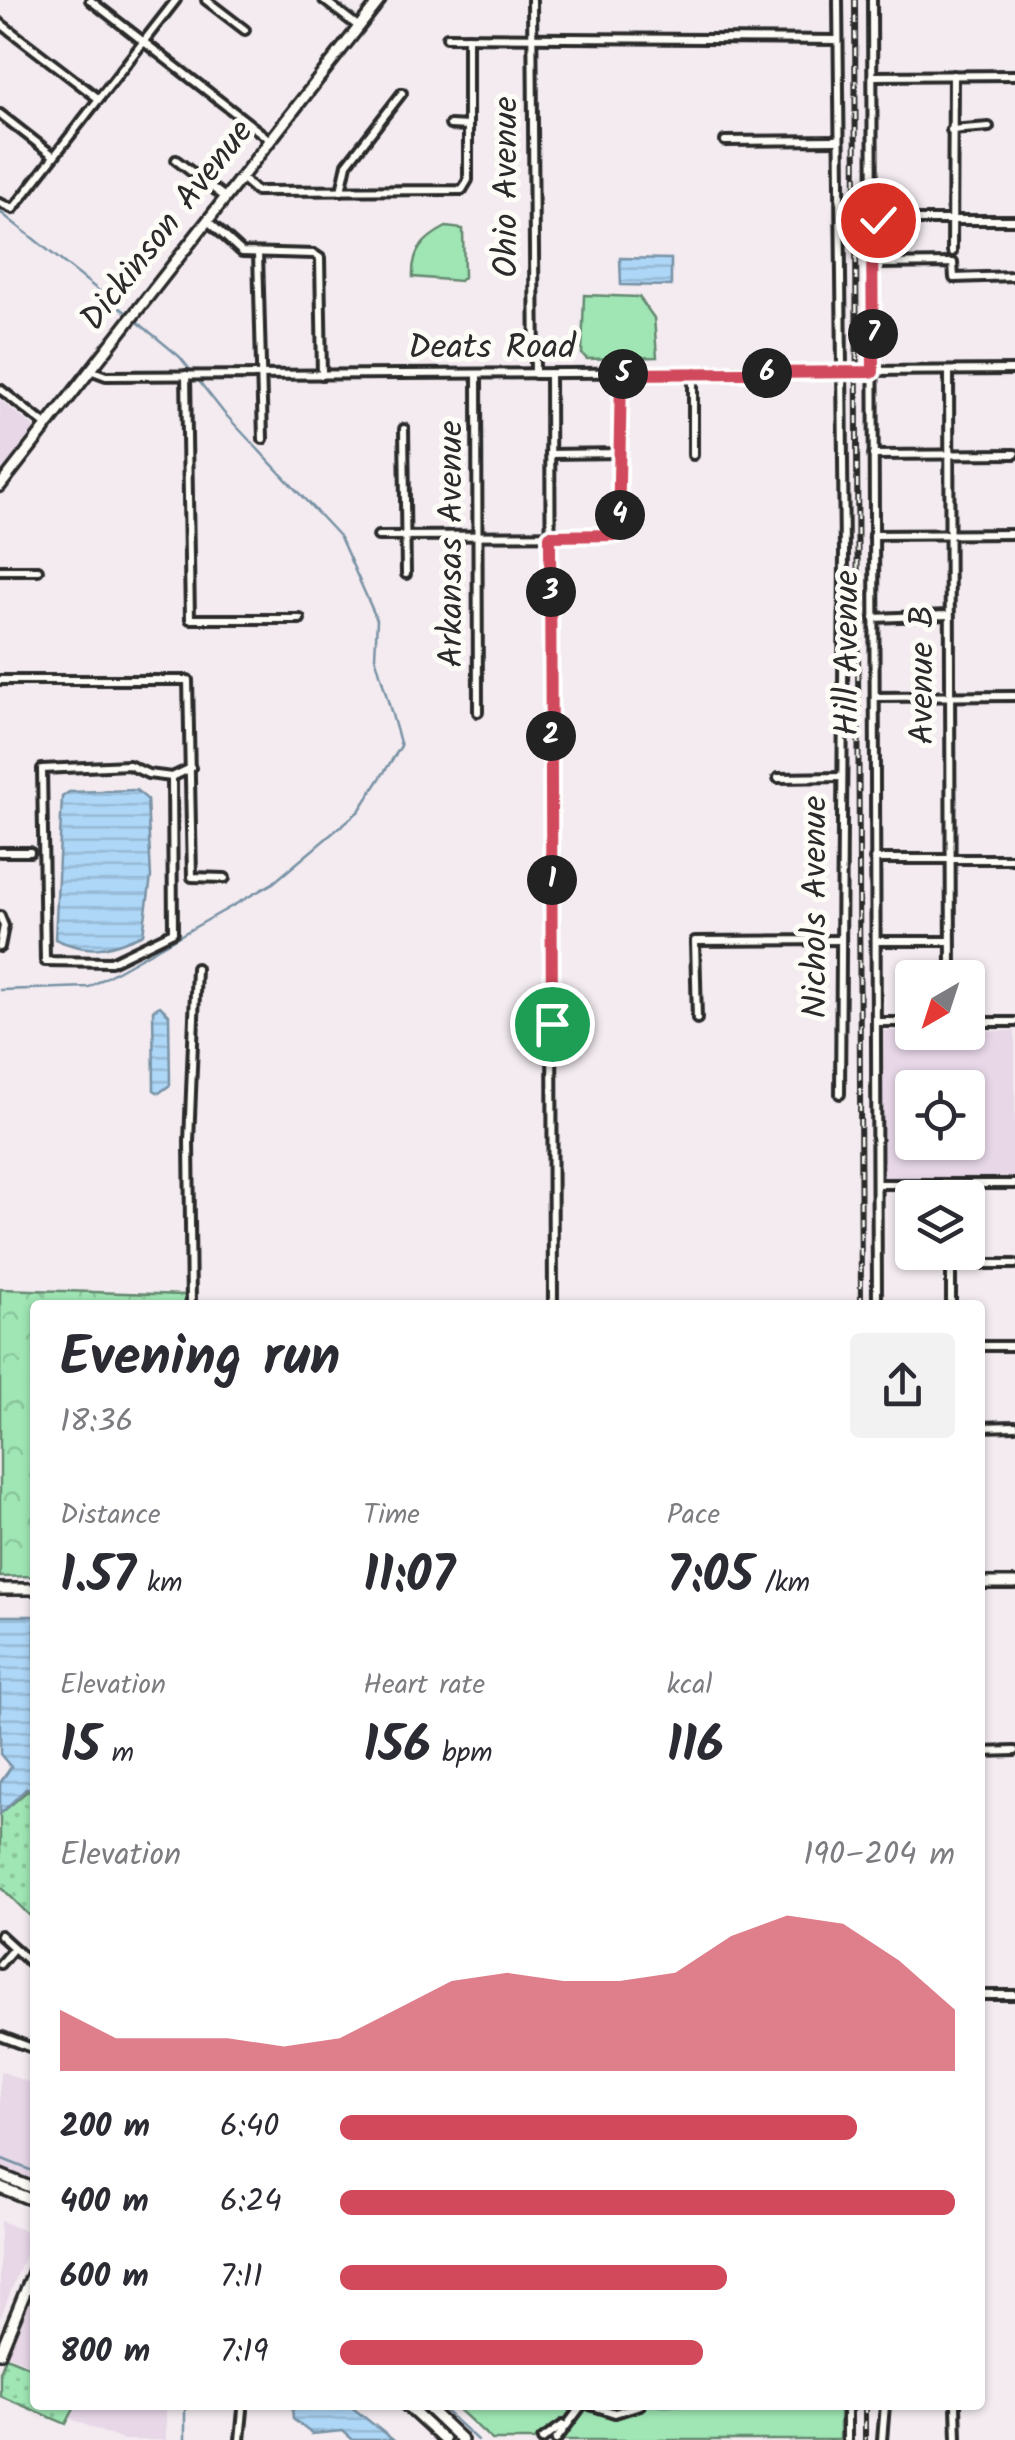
<!DOCTYPE html>
<meta charset="utf-8">
<style>
:root{--surface:#fff;--page:#f2f2f3;--text:#2b2b33;--muted:#7c7c81;--accent:#d1495b}
body{margin:0;font-family:Kalam,sans-serif;background:var(--page);color:var(--text);height:100vh;display:flex;flex-direction:column;font-size:38px;white-space:nowrap}
*{box-sizing:border-box;margin:0}
p{font-size:32px;color:var(--muted)}
.icon{flex:none;width:55px;height:55px;fill:none;stroke:currentColor;stroke-width:2;stroke-linecap:round;stroke-linejoin:round}
.map{position:relative;flex:1;overflow:hidden}
.panel{position:absolute;left:30px;top:1300px;width:955px;height:1110px;display:flex;flex-direction:column;background:var(--surface);border-radius:10px;box-shadow:0 2px 8px #0004}
.panel>*{flex:none}
.needle{width:65px;rotate:219deg}
.tools{position:absolute;left:895px;top:960px;display:grid;gap:20px}
.tools a{display:grid;place-items:center;width:90px;height:90px;border-radius:10px;background:var(--surface);box-shadow:0 2px 8px #0004;font-size:50px}
.pin{position:absolute;display:grid;place-items:center;width:85px;height:85px;color:#fff;margin:-42px;border:5px solid #fff;border-radius:50%;box-shadow:0 2px 10px #0007}
.km{position:absolute;width:50px;height:50px;margin:-25px;border-radius:50%;background:#222;color:#fff;font-size:28px;line-height:50px;text-align:center}
.round{display:grid;place-items:center;flex:none;width:105px;height:105px;border-radius:10px;background:var(--page)}
.head{display:flex;align-items:center;justify-content:space-between;height:170px;padding:0 30px}
h1{font-size:55px;font-weight:800;line-height:75px}
.metrics{display:grid;grid-template-columns:repeat(3,1fr);gap:15px;height:170px;padding:10px 30px}
.metrics div{display:grid;align-content:center}
.metrics b{font-size:50px;font-weight:800}
.metrics small{font-size:28px;font-weight:400}
.metrics p{font-size:28px}
.chart{height:280px;padding:20px 30px}
.chart p{display:flex;justify-content:space-between}
.chart svg{width:100%;height:180px;margin-top:10px;fill:var(--accent);opacity:.7}
ul{padding:0 30px;list-style:none;font-size:32px}
li{display:grid;grid-template-columns:160px 120px 1fr;align-items:center;height:75px}
li i{height:25px;border-radius:12px;background:var(--accent)}
.map>svg:first-child{display:block}
.built{fill:#e7d7e7;fill-rule:evenodd}
.grass{fill:url(#grass-dots);stroke:#658870;stroke-width:2.5}
.forest{fill:url(#forest-crowns);stroke:#658870;stroke-width:2.5}
.park{fill:#9fe6b4;stroke:#658870;stroke-width:2.5}
.water{fill:url(#water-rules);stroke:#7992a5;stroke-width:2.5}
.lines{fill:none;stroke-linecap:round;stroke-linejoin:round}
.stream{stroke:#7992a5;stroke-width:2.5}
.minor-casing{stroke:#2b2b2b;stroke-width:14}
.major-casing{stroke:#2b2b2b;stroke-width:16}
.minor{stroke:#fdfcf7;stroke-width:6}
.major{stroke:#fdfcf7;stroke-width:9}
.rail-casing{stroke:#2b2b2b;stroke-width:6}
.rail{stroke:#fdfcf7;stroke-width:2.5;stroke-dasharray:8;stroke-linecap:butt}
.route-casing{stroke:#fff;stroke-width:20}
.route{stroke:#d1495b;stroke-width:12}
.labels{text-anchor:middle;dominant-baseline:central;stroke-width:10;stroke-linejoin:round;paint-order:stroke}
.street-label{font-size:35px;fill:#2b2b2b;stroke:#fdfcf7}
</style>
<div class="map">
<svg width="1015" height="2440" viewBox="0 0 1015 2440">
<defs>
<pattern id="grass-dots" width="8" height="8" patternUnits="userSpaceOnUse" patternTransform="scale(2.5)"><rect width="8" height="8" fill="#9fe6b4"/><path d="M2 2h.1M6 6h.1" fill="none" stroke="#89c59b" stroke-width="1.8" stroke-linecap="round"/></pattern>
<pattern id="forest-crowns" width="20" height="18" patternUnits="userSpaceOnUse" patternTransform="scale(2.5)"><rect width="20" height="18" fill="#9fe6b4"/><path d="M2 6a3 3 0 1 1 6 0M12 15a3 3 0 1 1 6 0" fill="none" stroke="#89c59b"/></pattern>
<pattern id="water-rules" width="6" height="5" patternUnits="userSpaceOnUse" patternTransform="scale(2.5)"><rect width="6" height="5" fill="#add6f7"/><path d="M0 2.5h6" fill="none" stroke="#95b8d4"/></pattern>
</defs>
<rect width="100%" height="100%" fill="#f3ebf0"/>
<filter id="ink" filterUnits="userSpaceOnUse"><feTurbulence type="fractalNoise" baseFrequency=".01" numOctaves="2"/><feDisplacementMap in="SourceGraphic" scale="20" xChannelSelector="R" yChannelSelector="G"/><feConvolveMatrix kernelMatrix="1 2 1 2 8 2 1 2 1" color-interpolation-filters="sRGB"/></filter>
<g filter="url(#ink)">
<g class="built">
<polygon points="0,400 35,428 0,473"/>
<path d="M882,1031H1015V1177L883,1178ZM912,1088H968V1142H912Z"/>
<polygon points="0,2071 35,2085 35,2181 0,2167"/>
<polygon points="0,2221 33,2234 0,2319"/>
<polygon points="35,2288 35,2366 5,2354"/>
<polygon points="76,2405 166,2405 166,2440 122,2440 69,2418"/>
</g>
<g class="grass">
<polygon points="32,1787 35,1790 35,1921 0,1886 0,1814"/>
<polygon points="6,2357 35,2369 35,2405 76,2405 66,2424 0,2396 0,2372"/>
</g>
<polygon class="forest" points="0,1289 185,1295 184,1305 35,1305 35,1576 0,1577"/>
<g class="park">
<path d="M446,227L463,229L464,277L460,281L413,277C412,251 423,239 446,227Z"/>
<polygon points="584,295 639,297 654,318 657,357 587,359 582,354"/>
<polygon points="454,2405 840,2405 840,2440 492,2440"/>
</g>
<g class="water">
<polygon points="620,258 671,259 671,286 621,285"/>
<path d="M136,790L147,799L151,877L143,934C109,949 90,955 55,939L62,797L69,792Z"/>
<polygon points="160,1006 169,1015 170,1085 159,1093 154,1090 153,1010"/>
<polygon points="0,1616 35,1616 35,1790 27,1788 0,1814 0,1783 11,1767 0,1754"/>
<polygon points="292,2405 349,2405 393,2440 353,2440 343,2431 312,2434 293,2419"/>
</g>
<g class="lines">
<g class="stream">
<polyline points="0,212 128,314"/>
<polyline points="0,990 89,987 273,883 359,811 401,746 375,656 377,620 340,537 224,413 180,357 134,319"/>
<polyline points="0,2158 35,2172"/>
<polyline points="185,2405 185,2440"/>
<polyline points="439,2405 477,2440"/>
</g>
<g class="minor-casing">
<g id="minor">
<polyline points="90,0 270,140"/>
<polyline points="206,0 245,30"/>
<polyline points="324,0 359,27"/>
<polyline points="532,0 535,374 550,374 553,1305"/>
<polyline points="838,0 844,552 840,1094"/>
<polyline points="872,0 877,1305"/>
<polyline points="0,23 99,99"/>
<polyline points="447,37 837,40"/>
<polyline points="873,76 1015,75"/>
<polyline points="0,114 54,156"/>
<polyline points="450,125 468,126"/>
<polyline points="951,130 989,127"/>
<polyline points="725,141 838,140"/>
<polyline points="176,160 226,198"/>
<polyline points="241,178 256,191 462,190 468,180 468,37"/>
<polyline points="341,191 347,164 402,93"/>
<polyline points="0,203 13,209 176,0"/>
<polyline points="872,220 1015,220"/>
<polyline points="208,221 242,252 314,254 320,258 322,375"/>
<polyline points="952,252 953,75"/>
<polyline points="258,253 263,439"/>
<polyline points="874,264 953,263 954,278 1014,276"/>
<polyline points="90,370 106,376 1015,370"/>
<polyline points="949,372 951,978"/>
<polyline points="693,373 693,455"/>
<polyline points="186,375 190,619 300,619"/>
<polyline points="477,375 478,712"/>
<polyline points="0,389 47,426"/>
<polyline points="404,429 406,574"/>
<polyline points="550,454 621,453"/>
<polyline points="873,455 1015,454"/>
<polyline points="873,535 1015,534"/>
<polyline points="378,536 618,535 621,374"/>
<polyline points="0,570 38,570"/>
<polyline points="874,618 948,615"/>
<polyline points="0,680 188,680 192,877 225,878"/>
<polyline points="875,697 1015,696"/>
<polyline points="172,777 148,774 129,765 42,769 45,961 111,962 173,932 172,777 191,768"/>
<polyline points="778,778 842,777"/>
<polyline points="0,852 30,852"/>
<polyline points="874,859 1015,859"/>
<polyline points="0,916 4,926 0,947"/>
<polyline points="876,941 950,941"/>
<polyline points="697,1019 695,941 841,940"/>
<polyline points="876,1022 912,1022"/>
<polyline points="968,1022 1015,1022"/>
<polyline points="877,1184 1015,1184"/>
<polyline points="952,1198 952,1185"/>
<polyline points="951,1264 1015,1264"/>
<polyline points="191,1305 189,1142 196,968"/>
<polyline points="951,1305 951,1252"/>
<polyline points="980,1346 1015,1346"/>
<polyline points="980,1427 1015,1426"/>
<polyline points="980,1752 1015,1751"/>
<polyline points="0,1935 35,1967"/>
<polyline points="0,1964 13,1949"/>
<polyline points="980,1995 1015,1995"/>
<polyline points="0,2036 35,2049"/>
<polyline points="590,2405 615,2413 640,2405"/>
<polyline points="847,2405 847,2440"/>
<polyline points="956,2405 957,2440"/>
<polyline points="240,2440 243,2410"/>
<polyline points="542,2440 563,2425"/>
<polyline points="556,2440 582,2405"/>
<polyline points="882,2440 885,2405"/>
</g>
</g>
<g class="major-casing">
<g id="major">
<polyline points="0,486 380,0"/>
<polyline points="980,1583 1015,1583"/>
<polyline points="0,1589 35,1589"/>
<polyline points="0,2175 35,2189"/>
<polyline points="0,2187 35,2201"/>
<polyline points="0,2353 35,2268"/>
<polyline points="406,2405 444,2440"/>
<polyline points="425,2405 462,2440"/>
</g>
</g>
<use href="#minor" class="minor"/>
<use href="#major" class="major"/>
<g class="rail-casing">
<g id="rail">
<polyline points="855,0 861,1305"/>
<polyline points="865,2405 865,2440"/>
</g>
</g>
<use href="#rail" class="rail"/>
</g>
</g>
<g class="lines" filter="url(#ink)">
<g class="route-casing">
<polyline id="route" points="552,1024 550,536 618,535 621,374 873,372 872,220 878,220"/>
</g>
<use href="#route" class="route"/>
</g>
<g class="labels">
<g class="street-label">
<text transform="translate(508 187) rotate(-90)">Ohio Avenue</text>
<text transform="translate(168 226) rotate(-52)">Dickinson Avenue</text>
<text x="492" y="349">Deats Road</text>
<text transform="translate(453 544) rotate(-90)">Arkansas Avenue</text>
<text transform="translate(849 653) rotate(-90)">Hill Avenue</text>
<text transform="translate(924 675) rotate(-90)">Avenue B</text>
<text transform="translate(817 907) rotate(-90)">Nichols Avenue</text>
</g>
</g>
</svg>
<div class="tools">
<a><svg class="needle" viewBox="-14 -14 28 28"><path d="M0-13l5 13h-10z" fill="#e53935"/><path d="M0 13l5-13h-10z" fill="#7c7c81"/></svg></a>
<a><svg class="icon" aria-label="locate" viewBox="0 0 24 24"><circle cx="12" cy="12" r="6"/><path d="M12 2v4M12 18v4M2 12h4M18 12h4"/></svg></a>
<a><svg class="icon" aria-label="layers" viewBox="0 0 24 24"><path d="M12 4l9 5-9 5-9-5zM3 14l9 5 9-5"/></svg></a>
</div>
<div class="pin" style="left:552px;top:1024px;background:#1e9e55"><svg class="icon" aria-label="arrive" viewBox="0 0 24 24"><path d="M6 21V4h12l-3 4 3 4H6"/></svg></div>
<div class="pin" style="left:878px;top:220px;background:#d93025"><svg class="icon" aria-label="check" viewBox="0 0 24 24"><path d="M5 12l5 5 9-10"/></svg></div>
<b class="km" style="left:552px;top:880px">1</b>
<b class="km" style="left:551px;top:736px">2</b>
<b class="km" style="left:551px;top:592px">3</b>
<b class="km" style="left:620px;top:515px">4</b>
<b class="km" style="left:623px;top:374px">5</b>
<b class="km" style="left:767px;top:373px">6</b>
<b class="km" style="left:873px;top:334px">7</b>
<section class="panel">
<div class="head"><div><h1>Evening run</h1><p>18:36</p></div><a class="round"><svg class="icon" aria-label="share" viewBox="0 0 24 24"><path d="M12 15V3M7 8l5-5 5 5M5 13v7h14v-7"/></svg></a></div>
<div class="metrics">
<div><p>Distance</p><b>1.57<small> km</small></b></div>
<div><p>Time</p><b>11:07</b></div>
<div><p>Pace</p><b>7:05<small> /km</small></b></div>
</div>
<div class="metrics">
<div><p>Elevation</p><b>15<small> m</small></b></div>
<div><p>Heart rate</p><b>156<small> bpm</small></b></div>
<div><p>kcal</p><b>116</b></div>
</div>
<div class="chart"><p><span>Elevation</span>190–204 m</p>
<svg viewBox="0 0 160 44" preserveAspectRatio="none"><path d="M0 44V29L10 36L20 36L30 36L40 38L50 36L60 29L70 22L80 20L90 22L100 22L110 20L120 11L130 6L140 8L150 17L160 29V44z"/></svg>
</div>
<ul>
<li><b>200 m</b>6:40<i style="width:84%"></i></li>
<li><b>400 m</b>6:24<i style="width:100%"></i></li>
<li><b>600 m</b>7:11<i style="width:63%"></i></li>
<li><b>800 m</b>7:19<i style="width:59%"></i></li>
</ul>
</section>
</div>
